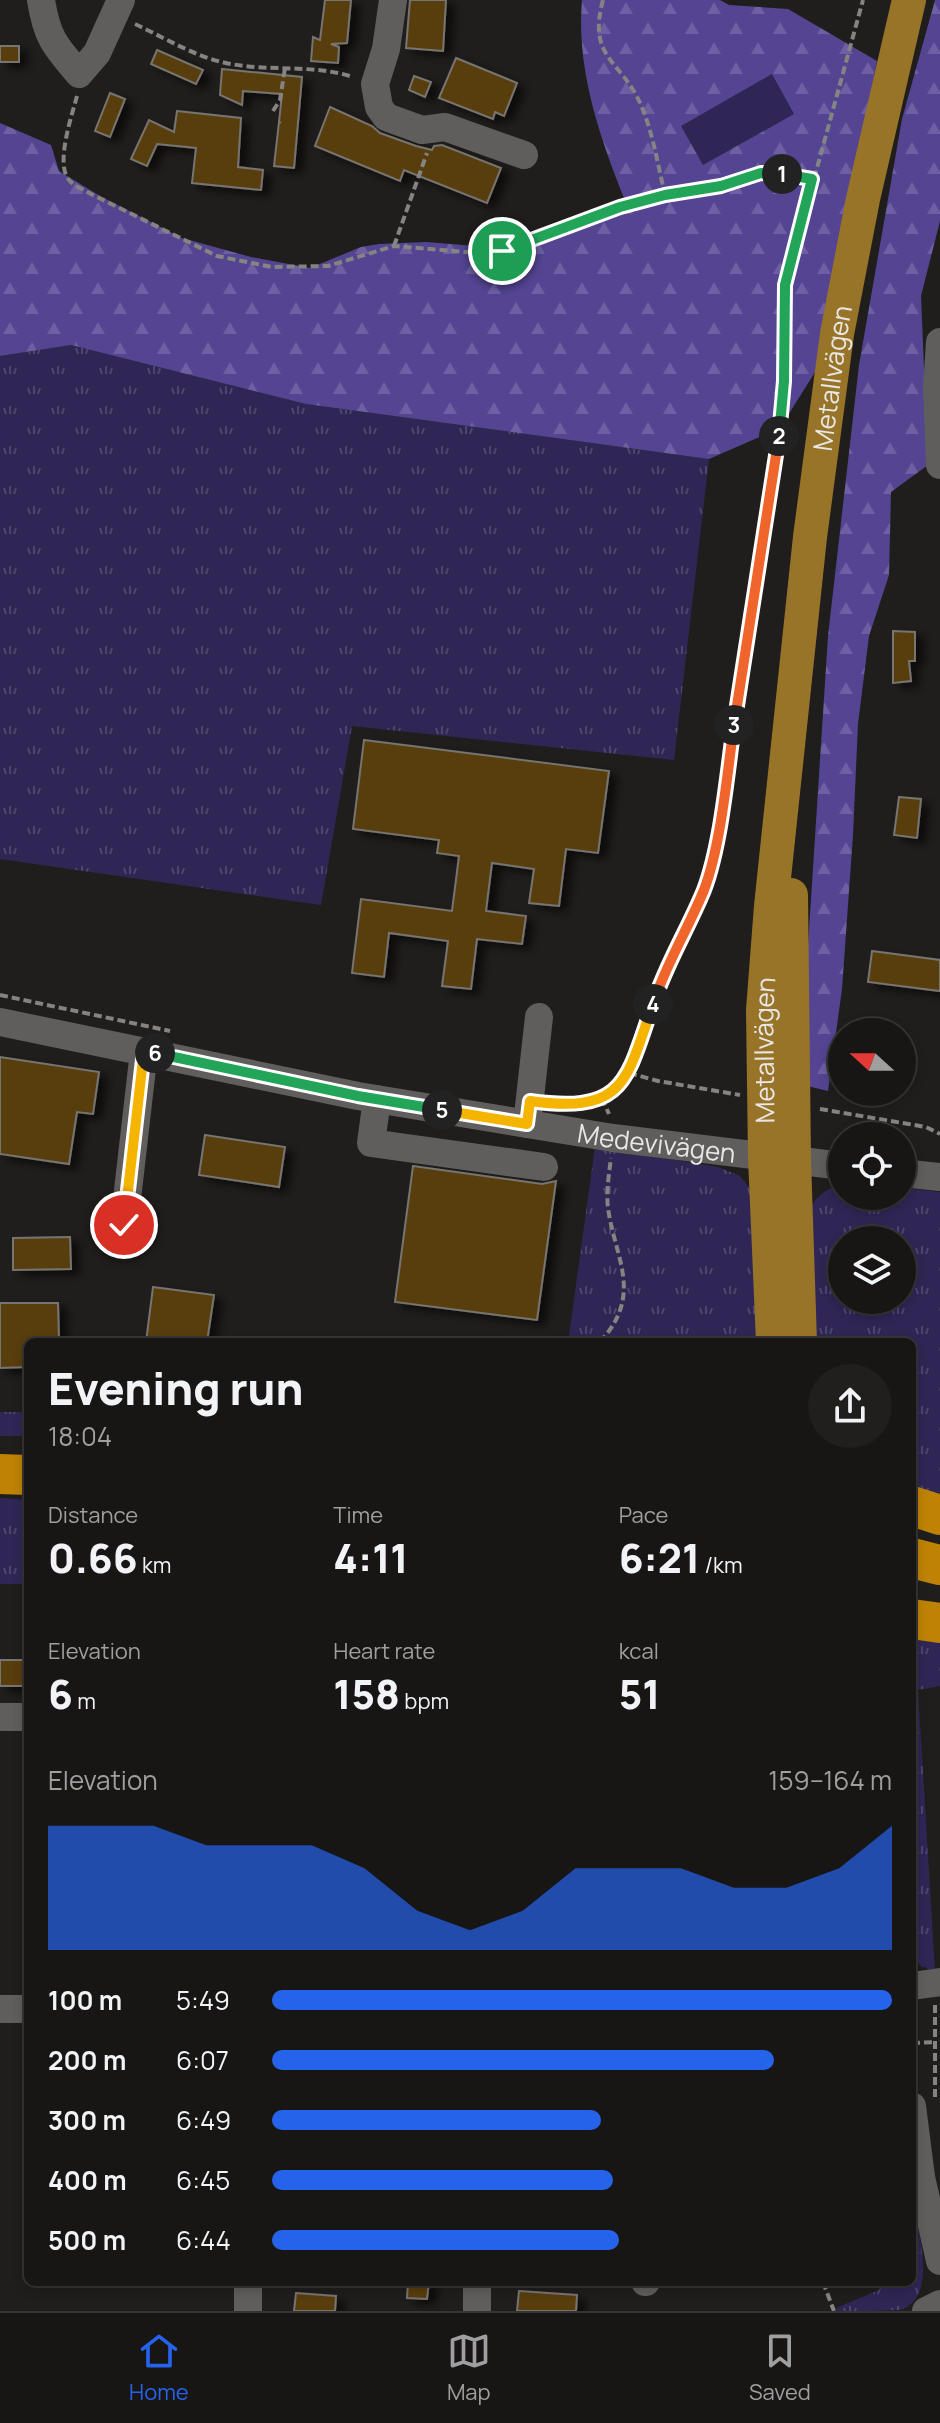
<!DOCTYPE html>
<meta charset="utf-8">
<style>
:root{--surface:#181615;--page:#211f1e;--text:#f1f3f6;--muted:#9f9fa0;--line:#363534;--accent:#2563eb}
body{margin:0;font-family:Manrope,sans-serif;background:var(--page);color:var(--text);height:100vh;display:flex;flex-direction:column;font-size:30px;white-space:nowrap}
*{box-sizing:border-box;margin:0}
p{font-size:26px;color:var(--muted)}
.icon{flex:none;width:44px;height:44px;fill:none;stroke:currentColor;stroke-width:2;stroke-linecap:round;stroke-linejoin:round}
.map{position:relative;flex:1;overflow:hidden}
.side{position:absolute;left:24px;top:1338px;width:892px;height:948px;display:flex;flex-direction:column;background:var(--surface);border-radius:12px;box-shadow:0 4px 12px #0003,0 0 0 2px var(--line)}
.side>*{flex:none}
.needle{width:52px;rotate:291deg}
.fabs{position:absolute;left:828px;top:1018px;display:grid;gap:16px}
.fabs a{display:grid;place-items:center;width:88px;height:88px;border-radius:50%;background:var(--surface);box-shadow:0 4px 12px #0003,0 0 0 2px var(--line);font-size:40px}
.pin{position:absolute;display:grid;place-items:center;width:68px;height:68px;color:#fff;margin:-34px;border:4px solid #fff;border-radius:50%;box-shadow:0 2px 8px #0007}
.km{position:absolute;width:40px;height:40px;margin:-20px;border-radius:50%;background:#222;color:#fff;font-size:22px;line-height:40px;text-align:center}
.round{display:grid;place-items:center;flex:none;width:84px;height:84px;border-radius:42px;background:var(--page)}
.head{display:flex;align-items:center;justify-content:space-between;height:136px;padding:0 24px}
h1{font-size:44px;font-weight:800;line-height:60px}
.metrics{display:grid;grid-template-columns:repeat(3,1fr);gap:12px;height:136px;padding:8px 24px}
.metrics div{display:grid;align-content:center}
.metrics b{font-size:40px;font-weight:800}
.metrics small{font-size:22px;font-weight:400}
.metrics p{font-size:22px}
.chart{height:224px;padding:16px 24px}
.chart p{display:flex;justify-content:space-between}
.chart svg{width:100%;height:144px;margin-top:8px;fill:var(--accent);opacity:.7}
ul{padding:0 24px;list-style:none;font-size:26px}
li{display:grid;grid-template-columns:128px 96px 1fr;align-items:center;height:60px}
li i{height:20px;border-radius:10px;background:var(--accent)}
.dock{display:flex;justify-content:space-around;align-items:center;height:112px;border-top:2px solid var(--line);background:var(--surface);font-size:22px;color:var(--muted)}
.dock a{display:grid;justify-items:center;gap:4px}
.dock .selected{color:var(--accent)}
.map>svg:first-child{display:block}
.grass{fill:url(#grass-tufts);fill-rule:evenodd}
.forest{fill:url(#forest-firs)}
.garden{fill:#2f2655}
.building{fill:#593d0a;stroke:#767471;stroke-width:2;filter:url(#shadow)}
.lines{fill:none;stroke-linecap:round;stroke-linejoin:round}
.path{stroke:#858482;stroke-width:4;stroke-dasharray:8 4;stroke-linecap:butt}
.minor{stroke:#605e5c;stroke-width:28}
.major{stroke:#987428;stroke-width:34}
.highway{stroke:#be8205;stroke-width:40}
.split-1-casing{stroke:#fff;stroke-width:16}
.split-2-casing{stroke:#fff;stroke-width:16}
.split-3-casing{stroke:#fff;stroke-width:16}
.split-4-casing{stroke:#fff;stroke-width:16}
.split-5-casing{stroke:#fff;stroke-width:16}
.split-6-casing{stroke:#fff;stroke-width:16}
.split-7-casing{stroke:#fff;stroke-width:16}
.split-1{stroke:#22a559;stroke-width:10}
.split-2{stroke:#22a559;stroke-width:10}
.split-3{stroke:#f0652b;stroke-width:10}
.split-4{stroke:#f0652b;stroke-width:10}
.split-5{stroke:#f5b400;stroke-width:10}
.split-6{stroke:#22a559;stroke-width:10}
.split-7{stroke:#f5b400;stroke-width:10}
.labels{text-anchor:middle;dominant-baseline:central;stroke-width:6;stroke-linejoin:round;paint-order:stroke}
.street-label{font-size:26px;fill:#e8e7e5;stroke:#201e1c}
</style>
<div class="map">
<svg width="940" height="2311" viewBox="0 0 940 2311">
<defs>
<pattern id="grass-tufts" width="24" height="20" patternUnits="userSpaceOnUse" patternTransform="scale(2)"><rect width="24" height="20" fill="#2f2655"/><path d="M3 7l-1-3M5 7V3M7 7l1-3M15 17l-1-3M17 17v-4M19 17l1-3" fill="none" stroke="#4d466d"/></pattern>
<pattern id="forest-firs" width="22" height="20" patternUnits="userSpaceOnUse" patternTransform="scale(2)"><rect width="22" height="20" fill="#544492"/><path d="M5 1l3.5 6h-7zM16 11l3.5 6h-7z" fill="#6d5fa1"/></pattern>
<filter id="shadow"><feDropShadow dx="8" dy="5" stdDeviation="4" flood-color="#0009"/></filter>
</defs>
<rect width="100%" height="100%" fill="#201e1c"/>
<g class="grass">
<polygon points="71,345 306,404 709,459 674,760 352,726 321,905 0,859 0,356"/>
<polygon points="595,1147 718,1167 740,1176 755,1195 764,1342 564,1342 569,1336"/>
<path d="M842,1185V1196H902V1188L940,1192V1505L912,1496V1342H808L806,1216C814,1199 823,1189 842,1185ZM842,1240H902V1300H842Z"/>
<rect x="0" y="1412" width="28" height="24"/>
<polygon points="0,1498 28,1500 28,1584 0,1584"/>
<polygon points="912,1629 940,1634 940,1686 918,1690 935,1971 921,1966 912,1956"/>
<path d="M912,2201C917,2229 940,2297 900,2310C882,2311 856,2311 837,2311L836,2308L879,2290L883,2282H912Z"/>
</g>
<g class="forest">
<path d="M582,0H720L729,5L788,9L877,61L817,369L780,428L709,459L306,404L71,345L0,356V123L51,145L59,171L100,196L182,238L251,257L310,268L361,247L379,244L426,242L488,247L624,198C599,135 576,68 582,0Z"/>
<polygon points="935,0 940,0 940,221 921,296 928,465 891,492 889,575 869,636 858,724 853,835 842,989 828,1091 803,1085 803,1023 828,636 859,365 902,119"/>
</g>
<polygon class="garden" points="772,74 794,114 703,165 681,126"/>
<g class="building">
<polygon points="325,0 351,0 347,43 331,44 339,47 338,63 311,61 313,37 320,40"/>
<polygon points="410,0 446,0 443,51 406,48"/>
<rect x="0" y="46" width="19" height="16"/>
<polygon points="157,50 203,70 196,84 151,64"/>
<polygon points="456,58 517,83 504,116 495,112 493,119 439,98"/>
<polygon points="222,69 302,77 294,168 274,166 279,122 281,123 279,122 282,94 243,91 242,105 220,95"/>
<polygon points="414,76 431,82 425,97 409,90"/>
<polygon points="110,93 125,99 110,137 95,131"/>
<polygon points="330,107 372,126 380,133 416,146 432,150 434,146 442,145 501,168 487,203 404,170 400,181 315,146"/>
<polygon points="177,111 241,118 238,167 263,170 261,190 192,183 196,148 157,144 147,166 131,159 149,120 174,132"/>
<polygon points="893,631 915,632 915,661 909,661 911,681 893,683"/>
<polygon points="364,740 609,771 598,853 566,849 559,906 529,903 534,869 492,863 486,911 526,916 522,944 477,939 471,989 442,986 448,941 389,933 384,977 352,973 361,899 452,911 459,856 437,853 439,840 353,829"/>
<polygon points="899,797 921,799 917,838 894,835"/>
<polygon points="872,951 940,960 940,991 868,982"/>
<polygon points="0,1057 99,1072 93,1114 77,1112 69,1164 0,1154"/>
<polygon points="205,1135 285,1147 279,1187 199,1175"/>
<polygon points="413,1166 542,1184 556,1181 537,1320 395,1302"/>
<polygon points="70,1237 71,1269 13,1270 13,1238"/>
<polygon points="153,1287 214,1295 207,1342 146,1342"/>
<polygon points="0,1303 58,1303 59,1339 51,1339 51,1342 28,1342 28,1367 0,1368"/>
<rect x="0" y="1660" width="28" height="26"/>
<polygon points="408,2282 429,2282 427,2299 407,2298"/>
<polygon points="519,2291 577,2295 576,2311 517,2311"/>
<polygon points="296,2293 336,2296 335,2311 294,2311"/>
</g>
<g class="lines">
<g class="path">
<path d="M603,0C587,59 621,59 641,105C653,133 658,166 665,195"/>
<path d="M135,24C163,37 192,55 222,62C266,73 310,63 353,77"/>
<path d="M77,96C72,115 55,164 69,180C72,184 80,188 85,191L217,256L272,267L328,266L394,246L465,252L502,251L620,207L665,195L721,186L761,173L812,179"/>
<polyline points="273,111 280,100 285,68"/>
<polyline points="394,246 427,153"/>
<polyline points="0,995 170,1031"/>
<polyline points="629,1073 658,1081 740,1095"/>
<polyline points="602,1098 609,1114"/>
<path d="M564,1104C590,1106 612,1097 627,1075C640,1057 651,1005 661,981C676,943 698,908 711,868L782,419L785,285L863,0"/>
<polyline points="820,1109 926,1127 940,1134"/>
<path d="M600,1342C644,1294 615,1259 608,1208C606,1192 609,1174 611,1158"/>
<polyline points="935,2005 935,2100"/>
<polyline points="912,2043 935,2042"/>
<polyline points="823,2282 834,2311"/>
</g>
<g class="minor">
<path d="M41,0C47,38 55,46 79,74L97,53L121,0"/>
<polyline points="393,0 386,49 375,84 379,107 386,117 422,130 445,127 524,155"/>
<polyline points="940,342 937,388 940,465"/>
<path id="s1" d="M0,1022L358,1096L613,1138L842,1166"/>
<polyline points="377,1099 371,1143 544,1167"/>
<polyline points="527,1124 539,1017"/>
<polyline points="902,1173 940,1177"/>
<polyline points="124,1225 144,1051"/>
<polyline points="0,1717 28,1717"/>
<polyline points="912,1986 940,1982"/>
<polyline points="0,2009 28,2009"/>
<polyline points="912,2106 921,2177 940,2261"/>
<polyline points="645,2282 646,2282"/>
<polyline points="248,2311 248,2282"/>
<polyline points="477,2311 477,2282"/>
<polyline points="926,2311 940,2304"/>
</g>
<g class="major">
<polyline points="791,895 794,1160 800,1342"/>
<path id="s2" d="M773,1342L765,1157L763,1010L771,906L810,537L837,334L863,199L909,0"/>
</g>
<g class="highway">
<polyline points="0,1474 28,1475"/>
<polyline points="912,1506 940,1515"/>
<polyline points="912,1558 940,1565"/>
<polyline points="912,1619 940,1623"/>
</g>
</g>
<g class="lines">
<g class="split-1-casing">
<polyline id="split-1" points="502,251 620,207 665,195 721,186 761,173 782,174"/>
</g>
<g class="split-2-casing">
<polyline id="split-2" points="779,436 784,381 785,285 812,179 782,174"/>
</g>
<g class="split-3-casing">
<polyline id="split-3" points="734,725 779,436"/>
</g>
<g class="split-4-casing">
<path id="split-4" d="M653,1004C666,964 688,929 704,890C721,845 727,775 734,725"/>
</g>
<g class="split-5-casing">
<path id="split-5" d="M442,1110L527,1124L530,1101C625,1114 626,1082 653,1004"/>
</g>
<g class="split-6-casing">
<polyline id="split-6" points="155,1053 358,1096 442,1110"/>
</g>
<g class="split-7-casing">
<polyline id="split-7" points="124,1225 144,1051 155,1053"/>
</g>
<use href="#split-1" class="split-1"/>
<use href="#split-2" class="split-2"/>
<use href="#split-3" class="split-3"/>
<use href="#split-4" class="split-4"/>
<use href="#split-5" class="split-5"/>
<use href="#split-6" class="split-6"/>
<use href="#split-7" class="split-7"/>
</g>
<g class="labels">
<g class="street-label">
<text stroke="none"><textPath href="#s2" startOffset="968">Metallvägen</textPath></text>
<text stroke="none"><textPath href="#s2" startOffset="292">Metallvägen</textPath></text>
<text stroke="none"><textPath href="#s1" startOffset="668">Medevivägen</textPath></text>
</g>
</g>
</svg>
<div class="fabs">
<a><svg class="needle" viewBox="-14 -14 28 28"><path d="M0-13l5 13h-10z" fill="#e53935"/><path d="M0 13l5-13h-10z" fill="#9f9fa0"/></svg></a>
<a><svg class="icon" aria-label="locate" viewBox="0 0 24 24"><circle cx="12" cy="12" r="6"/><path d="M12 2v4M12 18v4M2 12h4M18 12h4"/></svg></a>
<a><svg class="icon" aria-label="layers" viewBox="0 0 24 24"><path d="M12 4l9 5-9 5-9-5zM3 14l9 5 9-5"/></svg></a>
</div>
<div class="pin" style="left:502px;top:251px;background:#1e9e55"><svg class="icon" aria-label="arrive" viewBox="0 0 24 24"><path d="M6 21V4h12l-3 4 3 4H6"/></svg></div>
<div class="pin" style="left:124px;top:1225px;background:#d93025"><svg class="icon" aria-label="check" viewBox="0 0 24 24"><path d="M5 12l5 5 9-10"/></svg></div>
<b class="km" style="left:782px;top:174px">1</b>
<b class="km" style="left:779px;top:436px">2</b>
<b class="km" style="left:734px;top:725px">3</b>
<b class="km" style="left:653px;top:1004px">4</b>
<b class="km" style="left:442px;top:1110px">5</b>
<b class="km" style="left:155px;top:1053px">6</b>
<section class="side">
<div class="head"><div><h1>Evening run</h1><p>18:04</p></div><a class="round"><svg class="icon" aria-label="share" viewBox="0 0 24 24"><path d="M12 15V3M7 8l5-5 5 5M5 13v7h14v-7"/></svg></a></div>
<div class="metrics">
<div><p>Distance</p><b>0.66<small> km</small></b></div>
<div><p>Time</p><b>4:11</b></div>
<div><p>Pace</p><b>6:21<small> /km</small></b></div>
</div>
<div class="metrics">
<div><p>Elevation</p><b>6<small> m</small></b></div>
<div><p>Heart rate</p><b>158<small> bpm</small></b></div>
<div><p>kcal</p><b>51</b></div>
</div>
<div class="chart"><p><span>Elevation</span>159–164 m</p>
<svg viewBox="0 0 160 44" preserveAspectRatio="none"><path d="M0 44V6L10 6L20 6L30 12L40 12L50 12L60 19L70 32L80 38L90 32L100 19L110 19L120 19L130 25L140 25L150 19L160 6V44z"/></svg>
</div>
<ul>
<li><b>100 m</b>5:49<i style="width:100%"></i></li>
<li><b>200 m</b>6:07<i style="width:81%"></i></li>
<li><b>300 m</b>6:49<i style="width:53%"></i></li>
<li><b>400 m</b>6:45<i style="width:55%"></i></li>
<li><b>500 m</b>6:44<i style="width:56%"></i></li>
</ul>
</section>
</div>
<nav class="dock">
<a class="selected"><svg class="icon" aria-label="home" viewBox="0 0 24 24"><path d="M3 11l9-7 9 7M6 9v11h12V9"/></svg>Home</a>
<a><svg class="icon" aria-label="map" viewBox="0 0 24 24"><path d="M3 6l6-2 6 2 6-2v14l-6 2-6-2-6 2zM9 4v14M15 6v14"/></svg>Map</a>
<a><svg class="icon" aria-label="saved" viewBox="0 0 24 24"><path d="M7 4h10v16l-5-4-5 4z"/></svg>Saved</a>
</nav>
